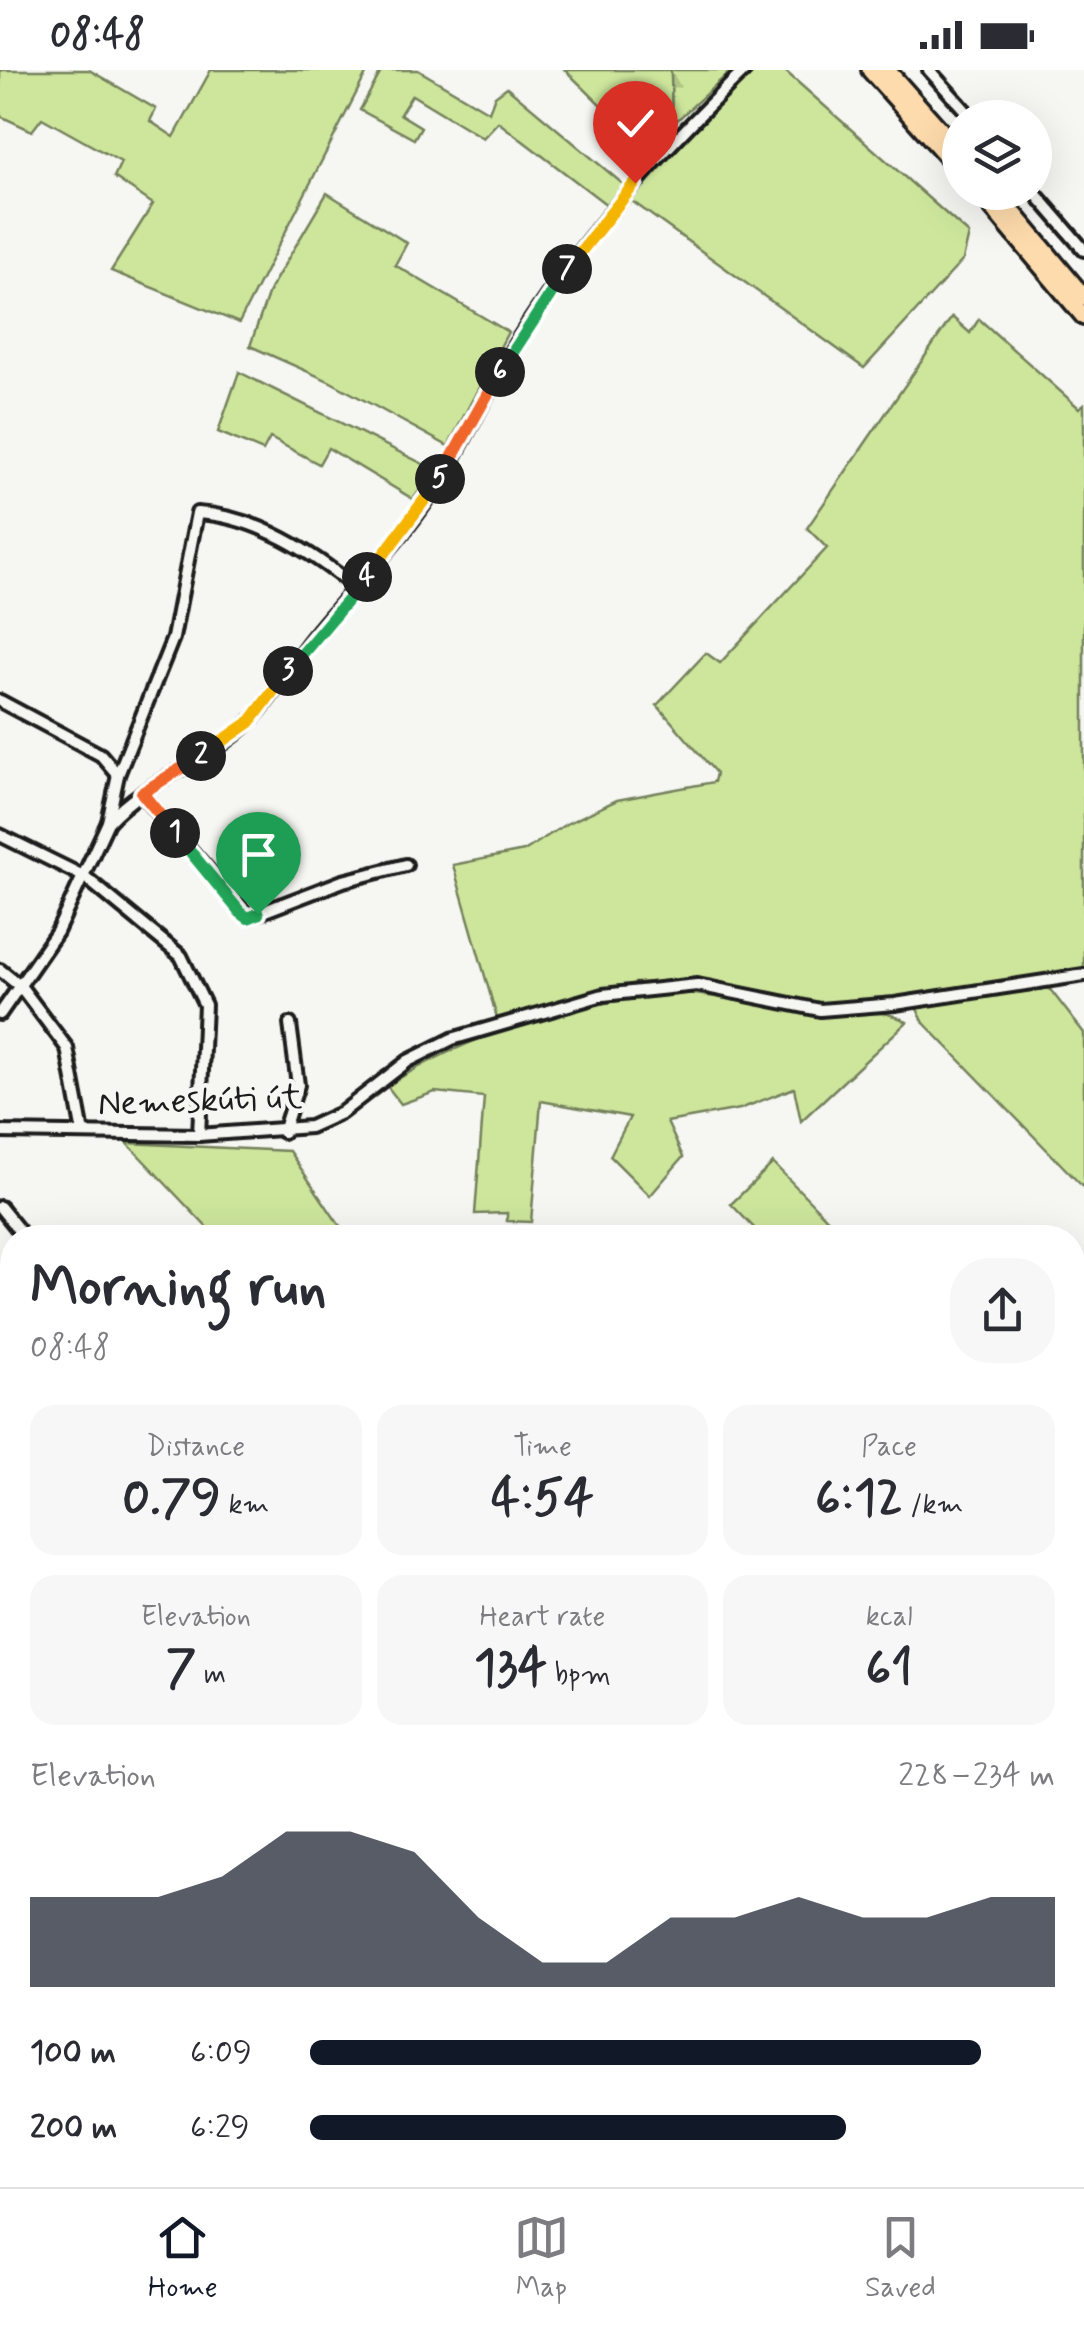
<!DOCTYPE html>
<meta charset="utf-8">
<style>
:root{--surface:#fff;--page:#f7f7f7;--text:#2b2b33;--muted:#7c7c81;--line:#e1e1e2;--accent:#111827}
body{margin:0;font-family:Mynerve,sans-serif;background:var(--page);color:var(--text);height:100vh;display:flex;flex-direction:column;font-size:38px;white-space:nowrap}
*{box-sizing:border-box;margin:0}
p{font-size:32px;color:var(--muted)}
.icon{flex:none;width:55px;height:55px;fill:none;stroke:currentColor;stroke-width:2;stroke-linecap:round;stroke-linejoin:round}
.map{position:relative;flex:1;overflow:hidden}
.sheet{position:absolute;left:0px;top:1155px;width:1085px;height:962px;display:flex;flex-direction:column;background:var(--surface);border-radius:40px 40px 0 0;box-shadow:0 10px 40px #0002}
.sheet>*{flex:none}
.fabs{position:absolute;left:942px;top:30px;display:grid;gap:20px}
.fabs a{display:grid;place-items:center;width:110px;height:110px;border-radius:50%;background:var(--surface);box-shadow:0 10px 40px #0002;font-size:50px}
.pin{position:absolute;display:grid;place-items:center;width:85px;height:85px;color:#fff;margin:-102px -42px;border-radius:50% 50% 50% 0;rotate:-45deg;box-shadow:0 0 10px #0007}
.pin .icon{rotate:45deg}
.km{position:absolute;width:50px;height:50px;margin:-25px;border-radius:50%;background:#222;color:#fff;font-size:28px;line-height:50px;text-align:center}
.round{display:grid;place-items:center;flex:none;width:105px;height:105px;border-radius:40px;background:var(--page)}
.head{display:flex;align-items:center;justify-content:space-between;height:170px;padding:0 30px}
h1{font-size:55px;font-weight:700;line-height:75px}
.stats{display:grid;grid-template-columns:repeat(3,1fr);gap:15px;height:170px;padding:10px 30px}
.stats div{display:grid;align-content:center;border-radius:25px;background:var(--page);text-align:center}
.stats b{font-size:50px;font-weight:700}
.stats small{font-size:28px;font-weight:400}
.stats p{font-size:28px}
.chart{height:280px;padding:20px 30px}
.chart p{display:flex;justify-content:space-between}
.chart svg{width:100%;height:180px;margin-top:10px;fill:var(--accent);opacity:.7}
ul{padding:0 30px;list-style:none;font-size:32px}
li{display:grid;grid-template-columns:160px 120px 1fr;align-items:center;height:75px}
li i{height:25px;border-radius:12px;background:var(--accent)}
.status{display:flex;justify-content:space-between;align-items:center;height:70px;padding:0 50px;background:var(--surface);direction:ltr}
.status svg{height:28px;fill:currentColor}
.tabs{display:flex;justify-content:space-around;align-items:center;height:140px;border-top:2px solid var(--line);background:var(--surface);font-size:28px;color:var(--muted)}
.tabs a{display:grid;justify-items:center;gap:5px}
.tabs .selected{color:var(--accent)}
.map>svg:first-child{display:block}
.industrial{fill:url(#industrial-grid)}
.green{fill:#cde69c;stroke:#74815c;stroke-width:2.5}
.forest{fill:url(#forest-firs);stroke:#74815c;stroke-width:2.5}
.cemetery{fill:url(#cemetery-stones);stroke:#74815c;stroke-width:2.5}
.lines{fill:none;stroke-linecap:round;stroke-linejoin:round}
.minor-casing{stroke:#1c1c1c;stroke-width:18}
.major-casing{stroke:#1c1c1c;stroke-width:20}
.highway-casing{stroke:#1c1c1c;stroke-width:22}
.minor{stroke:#f6f6f2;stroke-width:10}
.major{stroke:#fedbac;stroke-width:12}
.highway{stroke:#fedbac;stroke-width:15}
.split-1-casing{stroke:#fff;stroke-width:20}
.split-2-casing{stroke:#fff;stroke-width:20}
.split-3-casing{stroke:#fff;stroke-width:20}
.split-4-casing{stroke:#fff;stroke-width:20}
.split-5-casing{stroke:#fff;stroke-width:20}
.split-6-casing{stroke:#fff;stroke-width:20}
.split-7-casing{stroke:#fff;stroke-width:20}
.split-8-casing{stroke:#fff;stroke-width:20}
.split-1{stroke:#22a559;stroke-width:12}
.split-2{stroke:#f0652b;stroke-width:12}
.split-3{stroke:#f5b400;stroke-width:12}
.split-4{stroke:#22a559;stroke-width:12}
.split-5{stroke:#f5b400;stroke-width:12}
.split-6{stroke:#f0652b;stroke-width:12}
.split-7{stroke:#22a559;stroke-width:12}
.split-8{stroke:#f5b400;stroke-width:12}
.labels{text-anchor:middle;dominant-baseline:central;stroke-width:9;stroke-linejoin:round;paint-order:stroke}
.street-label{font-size:35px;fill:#1c1c1c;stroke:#f6f6f2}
</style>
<div class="status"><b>08:48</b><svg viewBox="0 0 49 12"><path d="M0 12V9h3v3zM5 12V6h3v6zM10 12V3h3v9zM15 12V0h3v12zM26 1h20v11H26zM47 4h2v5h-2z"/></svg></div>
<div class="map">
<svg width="1084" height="2117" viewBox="0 0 1084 2117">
<defs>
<pattern id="industrial-grid" width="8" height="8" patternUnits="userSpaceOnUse" patternTransform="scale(2.5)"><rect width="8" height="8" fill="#f0e6f0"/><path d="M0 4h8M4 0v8" fill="none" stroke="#cdc5cd"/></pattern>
<pattern id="forest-firs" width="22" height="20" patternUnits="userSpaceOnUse" patternTransform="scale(2.5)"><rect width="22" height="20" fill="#cde69c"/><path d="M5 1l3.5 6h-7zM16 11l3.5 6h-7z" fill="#afc586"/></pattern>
<pattern id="cemetery-stones" width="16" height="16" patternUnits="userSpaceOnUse" patternTransform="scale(2.5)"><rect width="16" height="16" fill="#cde69c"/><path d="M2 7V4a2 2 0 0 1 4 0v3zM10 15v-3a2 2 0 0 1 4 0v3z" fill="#afc586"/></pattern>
</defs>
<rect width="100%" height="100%" fill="#f6f6f2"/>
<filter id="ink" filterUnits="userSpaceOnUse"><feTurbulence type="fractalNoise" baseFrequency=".01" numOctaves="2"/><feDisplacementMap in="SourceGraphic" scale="20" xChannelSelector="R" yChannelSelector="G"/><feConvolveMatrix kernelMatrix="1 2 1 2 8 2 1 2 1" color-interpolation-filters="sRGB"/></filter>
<g filter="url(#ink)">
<polygon class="industrial" points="12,1451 12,1597 0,1610 0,1460"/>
<g class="green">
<polygon points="0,0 89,0 156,39 150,51 174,67 211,0 368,0 239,253 111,201 153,134 114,107 121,92 42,48 32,61 0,46"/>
<polygon points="382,0 418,0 489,42 495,26 507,17 624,115 607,135 498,52 483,68 412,25 400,44 421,57 414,69 360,40"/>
<polygon points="565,0 671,0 672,55 646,79"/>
<polygon points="752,0 784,0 969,164 963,190 864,298 629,129 706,41"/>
<polygon points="327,123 407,173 395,195 508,262 448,376 329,311 250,276 270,219"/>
<polygon points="952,247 970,263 979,249 1079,338 1084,334 1084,898 885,930 797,934 710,910 635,913 497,948 453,795 524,781 566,754 617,730 714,712 716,703 657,635 706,583 720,593 827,478 807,458"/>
<polygon points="239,302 435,400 413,429 328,378 319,394 270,368 263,381 218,362"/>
<polygon points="1049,918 1084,963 1084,1118 924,953 916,937"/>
<path d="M674,922C733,925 787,947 847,944C872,943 885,939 907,952L801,1051L794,1018L740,1039L667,1052L683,1087L650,1126L610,1086L630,1047L541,1031L531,1152L507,1151V1143L475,1144L484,1027L435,1022L401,1034L387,1016C473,960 573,935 674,922Z"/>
<polygon points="127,1073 289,1081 346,1165 216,1167"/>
<polygon points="773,1093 845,1167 763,1167 731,1134"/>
<polygon points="1084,1629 1084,1790 1073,1762 1072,1638"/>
<polygon points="505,2105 721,2105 741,2117 506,2117 501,2113"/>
</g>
<g class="forest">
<polygon points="671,0 732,0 672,55"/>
<polygon points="822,2105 964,2105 956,2117 828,2117"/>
</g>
<polygon class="cemetery" points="12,1928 12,2105 365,2105 360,2117 0,2117 0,1961"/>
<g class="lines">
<g class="minor-casing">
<g id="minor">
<polyline points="929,0 972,48"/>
<polyline points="1034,122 1084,180"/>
<polyline points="0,631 101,685 118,705"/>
<polyline points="141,723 249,847 343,811 406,795"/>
<path d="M108,752C151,704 220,690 260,640C278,618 292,594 309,572C348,522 395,479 430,426C463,378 486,323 516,273C579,171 659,83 745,0"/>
<polyline points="0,765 85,807 181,886 205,935 199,1065"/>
<polyline points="0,900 21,917 67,978 83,1063"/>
<path d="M0,944L57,862L108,752L118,705L173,568L197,443C257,446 313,483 357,519"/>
<polyline points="0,1062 199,1065 310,1057 341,1043 408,991 452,969 603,925 697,915 820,940 895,934 1084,905"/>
<polyline points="283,1062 298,1015 290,954"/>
<polyline points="0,1137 25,1168"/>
<polyline points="0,1267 12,1282"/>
<polyline points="0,1372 12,1374"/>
<polyline points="0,1637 12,1620"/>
<polyline points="0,1696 12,1705"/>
<polyline points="0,1776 12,1781"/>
<polyline points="0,1839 12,1842"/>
<polyline points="0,1897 12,1900"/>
<polyline points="0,1950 12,1916"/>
<polyline points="434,2105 447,2117"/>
<polyline points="813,2105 819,2117"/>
<polyline points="365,2117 370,2105"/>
</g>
</g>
<g class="major-casing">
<g id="major">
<polyline points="0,1642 12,1653"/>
<polyline points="473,2105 490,2117"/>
</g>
</g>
<g class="highway-casing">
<g id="highway">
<polyline points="870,0 960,101"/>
<polyline points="887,0 960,82"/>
<polyline points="979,122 1084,247"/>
<polyline points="996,122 1084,227"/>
</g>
</g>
<use href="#minor" class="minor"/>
<use href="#major" class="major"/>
<use href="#highway" class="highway"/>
</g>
</g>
<g class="lines" filter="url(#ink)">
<g class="split-1-casing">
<polyline id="split-1" points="175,763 240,842 248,848 258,844"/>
</g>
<g class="split-2-casing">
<polyline id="split-2" points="175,763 142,723 201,686"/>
</g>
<g class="split-3-casing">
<polyline id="split-3" points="201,686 250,652 288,601"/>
</g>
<g class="split-4-casing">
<polyline id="split-4" points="288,601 367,507"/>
</g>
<g class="split-5-casing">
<polyline id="split-5" points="367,507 440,409"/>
</g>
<g class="split-6-casing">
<polyline id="split-6" points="440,409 500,302"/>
</g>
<g class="split-7-casing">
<polyline id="split-7" points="500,302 567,199"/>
</g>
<g class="split-8-casing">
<polyline id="split-8" points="567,199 635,113"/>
</g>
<use href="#split-1" class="split-1"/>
<use href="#split-2" class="split-2"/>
<use href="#split-3" class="split-3"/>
<use href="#split-4" class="split-4"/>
<use href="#split-5" class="split-5"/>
<use href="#split-6" class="split-6"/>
<use href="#split-7" class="split-7"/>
<use href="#split-8" class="split-8"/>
</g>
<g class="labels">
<g class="street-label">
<text transform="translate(200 1031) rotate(-2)">Nemeskúti út</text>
</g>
</g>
</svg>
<div class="fabs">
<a><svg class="icon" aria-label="layers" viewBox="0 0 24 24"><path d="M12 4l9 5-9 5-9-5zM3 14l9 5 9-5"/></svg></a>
</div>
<div class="pin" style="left:258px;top:844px;background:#1e9e55"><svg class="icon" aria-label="arrive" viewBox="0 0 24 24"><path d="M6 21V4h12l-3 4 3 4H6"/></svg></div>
<div class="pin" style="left:635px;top:113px;background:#d93025"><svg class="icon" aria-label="check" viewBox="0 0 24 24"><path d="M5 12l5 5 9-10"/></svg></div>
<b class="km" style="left:175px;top:763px">1</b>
<b class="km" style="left:201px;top:686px">2</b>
<b class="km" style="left:288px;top:601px">3</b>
<b class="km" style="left:367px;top:507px">4</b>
<b class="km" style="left:440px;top:409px">5</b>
<b class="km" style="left:500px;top:302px">6</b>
<b class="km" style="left:567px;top:199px">7</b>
<section class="sheet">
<div class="head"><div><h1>Morning run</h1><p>08:48</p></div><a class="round"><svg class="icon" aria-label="share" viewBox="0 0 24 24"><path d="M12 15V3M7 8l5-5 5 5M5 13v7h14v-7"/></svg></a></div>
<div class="stats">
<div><p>Distance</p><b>0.79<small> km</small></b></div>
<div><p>Time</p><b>4:54</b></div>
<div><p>Pace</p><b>6:12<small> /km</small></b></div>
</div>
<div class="stats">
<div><p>Elevation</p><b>7<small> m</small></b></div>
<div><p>Heart rate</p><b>134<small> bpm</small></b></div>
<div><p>kcal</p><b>61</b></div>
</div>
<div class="chart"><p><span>Elevation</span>228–234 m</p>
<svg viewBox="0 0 160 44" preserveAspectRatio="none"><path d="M0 44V22L10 22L20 22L30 17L40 6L50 6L60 11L70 27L80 38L90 38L100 27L110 27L120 22L130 27L140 27L150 22L160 22V44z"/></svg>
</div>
<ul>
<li><b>100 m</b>6:09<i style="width:90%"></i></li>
<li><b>200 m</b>6:29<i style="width:72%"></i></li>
</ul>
</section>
</div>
<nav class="tabs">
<a class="selected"><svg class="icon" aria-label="home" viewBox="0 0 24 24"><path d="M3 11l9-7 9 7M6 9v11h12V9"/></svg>Home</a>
<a><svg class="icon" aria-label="map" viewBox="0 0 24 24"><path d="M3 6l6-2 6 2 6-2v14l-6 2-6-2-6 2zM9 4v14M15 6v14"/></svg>Map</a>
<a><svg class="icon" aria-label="saved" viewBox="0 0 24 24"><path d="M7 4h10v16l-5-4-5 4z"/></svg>Saved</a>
</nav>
